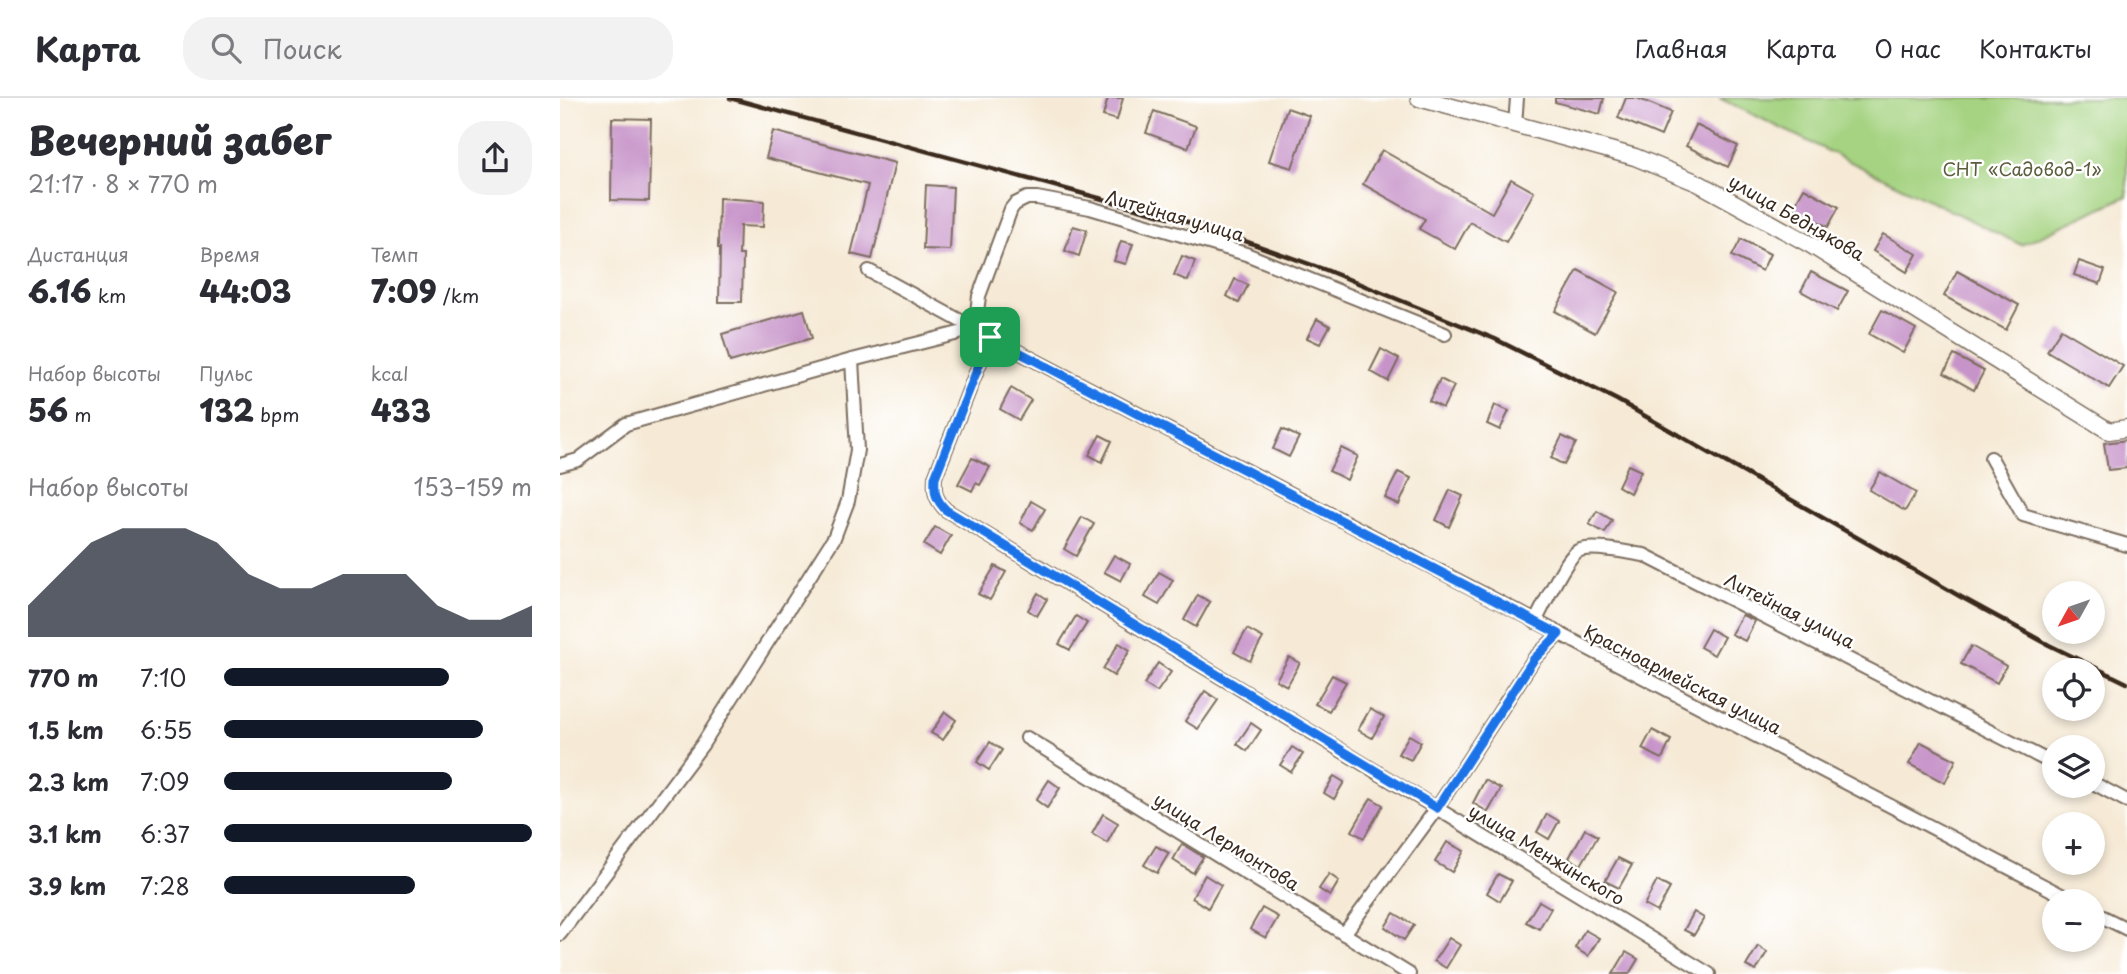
<!DOCTYPE html>
<html lang="ru">
<meta charset="utf-8">
<style>
:root{--surface:#fff;--page:#f2f2f3;--text:#2b2b33;--muted:#7c7c81;--line:#e1e1e2;--accent:#111827}
body{margin:0;font-family:"Playpen Sans",sans-serif;background:var(--page);color:var(--text);height:100vh;display:flex;flex-direction:column;font-size:26px;white-space:nowrap}
*{box-sizing:border-box;margin:0}
p{font-size:23px;color:var(--muted)}
.icon{flex:none;width:38px;height:38px;fill:none;stroke:currentColor;stroke-width:2;stroke-linecap:round;stroke-linejoin:round}
.map{position:relative;flex:1;overflow:hidden}
.sheet{display:flex;flex-direction:column;background:var(--surface);width:560px}
.sheet>*{flex:none}
.needle{width:46px;rotate:230deg}
.fabs{position:absolute;left:1482px;top:483px;display:grid;gap:14px}
.fabs a{display:grid;place-items:center;width:63px;height:63px;border-radius:50%;background:var(--surface);box-shadow:0 4px 10px #0003;font-size:35px}
.pin{position:absolute;display:grid;place-items:center;width:60px;height:60px;color:#fff;margin:-30px;border-radius:14px;box-shadow:0 4px 10px #0006}
.round{display:grid;place-items:center;flex:none;width:74px;height:74px;border-radius:28px;background:var(--page)}
.headline{display:flex;align-items:center;justify-content:space-between;height:119px;padding:0 28px}
h1{font-size:38px;font-weight:800;line-height:52px}
.stats{display:grid;grid-template-columns:repeat(3,1fr);gap:10px;height:119px;padding:7px 28px}
.stats div{display:grid;align-content:center}
.stats b{font-size:30px;font-weight:800}
.stats small{font-size:19px;font-weight:400}
.stats p{font-size:19px}
.chart{height:196px;padding:14px 28px}
.chart p{display:flex;justify-content:space-between}
.chart svg{width:100%;height:126px;margin-top:7px;fill:var(--accent);opacity:.7}
ul{padding:0 28px;list-style:none;font-size:23px}
li{display:grid;grid-template-columns:112px 84px 1fr;align-items:center;height:52px}
li i{height:18px;border-radius:9px;background:var(--accent)}
header{display:flex;align-items:center;gap:42px;box-sizing:border-box;height:98px;padding:0 35px;background:var(--surface);border-bottom:2px solid var(--line)}
header strong{font-size:33px}
nav{display:flex;gap:38px;margin-inline-start:auto;font-size:24px}
.search{width:490px;height:63px;background:var(--page);display:flex;align-items:center;gap:18px;box-sizing:border-box;padding:0 24px;border-radius:28px;color:var(--muted);font-size:26px}
main{display:flex;flex:1;min-height:0}
.map>svg:first-child{display:block}
.green{fill:#a5d381;stroke:#707e50;stroke-width:2}
.building{fill:#c794c9}
.lines{fill:none;stroke-linecap:round;stroke-linejoin:round}
.minor-casing{stroke:#7c6d5e;stroke-width:16}
.tertiary-casing{stroke:#7c6d5e;stroke-width:19}
.minor{stroke:#fff;stroke-width:12}
.tertiary{stroke:#fff;stroke-width:16}
.rail{stroke:#3b2a1e;stroke-width:4.5}
.route-casing{stroke:#fff;stroke-width:14}
.route{stroke:#1a73e8;stroke-width:9}
.labels{text-anchor:middle;dominant-baseline:central;stroke-width:5;stroke-linejoin:round;paint-order:stroke}
.park-label{font-size:18px;fill:#5b5d3c;stroke:#fff}
.street-label{font-size:18px;fill:#3b2a1e;stroke:#fff}
</style>
<header>
<strong>Карта</strong>
<div class="search"><svg class="icon" aria-label="search" viewBox="0 0 24 24"><circle cx="10" cy="10" r="6"/><path d="M15 15l6 6"/></svg>Поиск</div>
<nav><a>Главная</a><a>Карта</a><a>О нас</a><a>Контакты</a></nav>
</header>
<main>
<section class="sheet">
<div class="headline"><div><h1>Вечерний забег</h1><p>21:17 · 8 × 770 m</p></div><a class="round"><svg class="icon" aria-label="share" viewBox="0 0 24 24"><path d="M12 15V3M7 8l5-5 5 5M5 13v7h14v-7"/></svg></a></div>
<div class="stats">
<div><p>Дистанция</p><b>6.16<small> km</small></b></div>
<div><p>Время</p><b>44:03</b></div>
<div><p>Темп</p><b>7:09<small> /km</small></b></div>
</div>
<div class="stats">
<div><p>Набор высоты</p><b>56<small> m</small></b></div>
<div><p>Пульс</p><b>132<small> bpm</small></b></div>
<div><p>kcal</p><b>433</b></div>
</div>
<div class="chart"><p><span>Набор высоты</span>153–159 m</p>
<svg viewBox="0 0 160 44" preserveAspectRatio="none"><path d="M0 44V33L10 22L20 11L30 6L40 6L50 6L60 11L70 22L80 27L90 27L100 22L110 22L120 22L130 33L140 38L150 38L160 33V44z"/></svg>
</div>
<ul>
<li><b>770 m</b>7:10<i style="width:73%"></i></li>
<li><b>1.5 km</b>6:55<i style="width:84%"></i></li>
<li><b>2.3 km</b>7:09<i style="width:74%"></i></li>
<li><b>3.1 km</b>6:37<i style="width:100%"></i></li>
<li><b>3.9 km</b>7:28<i style="width:62%"></i></li>
</ul>
</section>
<div class="map">
<svg width="1567" height="876" viewBox="0 0 1567 876">
<rect width="100%" height="100%" fill="#fff"/>
<filter id="ink" filterUnits="userSpaceOnUse"><feTurbulence type="fractalNoise" baseFrequency=".0143" numOctaves="2"/><feDisplacementMap in="SourceGraphic" scale="14" xChannelSelector="R" yChannelSelector="G"/><feConvolveMatrix kernelMatrix="1 2 1 2 8 2 1 2 1" color-interpolation-filters="sRGB"/></filter>
<filter id="wash" filterUnits="userSpaceOnUse"><feTurbulence type="fractalNoise" baseFrequency=".00686" numOctaves="4" result="noise"/><feDisplacementMap in="SourceGraphic" scale="28" xChannelSelector="R" yChannelSelector="G"/><feGaussianBlur stdDeviation="1.57" result="paint"/><feColorMatrix in="noise" values="0 0 0 0 0 0 0 0 0 0 0 0 0 0 0 0 0 1.4 0 .05"/><feComposite in="paint" operator="in"/></filter>
<g filter="url(#wash)">
<rect width="100%" height="100%" fill="#f6ead6"/>
<polygon class="green" points="1159,0 1567,0 1567,98 1461,147"/>
<g id="blocks">
<g class="building">
<polygon points="548,0 563,0 557,22 543,18"/>
<polygon points="995,0 1044,0 1040,16 995,4"/>
<polygon points="1066,0 1077,0 1111,14 1101,38 1058,20"/>
<polygon points="727,10 750,18 732,70 709,63"/>
<polygon points="594,13 636,28 628,50 586,35"/>
<polygon points="52,20 91,21 89,103 51,102"/>
<polygon points="1136,27 1178,48 1168,69 1126,48"/>
<polygon points="213,33 335,65 312,161 291,156 308,87 206,60"/>
<polygon points="822,52 932,115 951,81 974,94 946,144 910,124 895,151 859,131 865,121 803,86"/>
<polygon points="366,87 393,89 390,152 363,151"/>
<polygon points="1244,90 1279,109 1268,129 1233,110"/>
<polygon points="159,100 204,103 203,129 180,128 179,157 183,157 182,204 159,204 160,150 158,150"/>
<polygon points="513,128 527,132 519,158 505,153"/>
<polygon points="1323,136 1357,156 1347,174 1313,153"/>
<polygon points="1181,141 1210,156 1202,173 1172,158"/>
<polygon points="561,143 573,146 566,166 554,163"/>
<polygon points="622,158 635,163 628,183 614,177"/>
<polygon points="1519,163 1545,172 1540,186 1514,177"/>
<polygon points="1018,172 1058,194 1035,235 995,213"/>
<polygon points="1397,173 1459,207 1446,232 1384,198"/>
<polygon points="1251,174 1288,193 1277,213 1241,193"/>
<polygon points="675,181 688,187 679,205 667,198"/>
<polygon points="244,212 252,240 170,264 162,236"/>
<polygon points="1322,212 1356,231 1343,255 1309,236"/>
<polygon points="757,221 770,228 760,246 747,240"/>
<polygon points="1501,231 1563,268 1549,290 1487,253"/>
<polygon points="821,251 839,261 828,283 810,273"/>
<polygon points="1394,257 1424,273 1414,292 1384,275"/>
<polygon points="880,281 894,288 883,310 869,303"/>
<polygon points="451,290 471,302 459,322 440,311"/>
<polygon points="935,307 949,313 940,332 927,326"/>
<polygon points="722,331 739,339 729,359 713,351"/>
<polygon points="540,337 552,343 542,364 529,357"/>
<polygon points="1002,338 1016,345 1004,367 991,360"/>
<polygon points="1567,342 1567,370 1548,372 1544,345"/>
<polygon points="781,350 798,358 787,382 769,373"/>
<polygon points="412,360 430,369 420,387 416,385 412,393 398,386"/>
<polygon points="1068,367 1081,373 1070,395 1058,388"/>
<polygon points="838,374 851,380 839,407 825,400"/>
<polygon points="1320,374 1356,395 1345,413 1309,392"/>
<polygon points="890,392 903,398 889,429 876,422"/>
<polygon points="471,403 485,411 473,432 460,425"/>
<polygon points="1037,413 1052,422 1045,435 1029,426"/>
<polygon points="522,419 534,426 516,458 504,451"/>
<polygon points="375,429 391,438 380,457 364,447"/>
<polygon points="554,457 570,466 561,483 544,474"/>
<polygon points="435,468 446,474 430,502 418,496"/>
<polygon points="599,474 613,482 599,507 585,499"/>
<polygon points="478,495 487,501 477,518 468,512"/>
<polygon points="638,497 650,504 636,529 624,522"/>
<polygon points="1182,517 1195,523 1185,543 1171,536"/>
<polygon points="516,518 527,525 510,552 499,546"/>
<polygon points="687,531 703,540 690,563 674,554"/>
<polygon points="1150,531 1164,539 1154,557 1140,549"/>
<polygon points="559,545 570,552 554,578 543,571"/>
<polygon points="1411,548 1446,568 1437,585 1401,566"/>
<polygon points="729,559 740,565 727,588 716,582"/>
<polygon points="598,565 611,574 597,594 584,586"/>
<polygon points="772,577 786,584 769,613 755,606"/>
<polygon points="645,593 658,602 638,631 625,623"/>
<polygon points="810,611 824,619 812,640 798,632"/>
<polygon points="385,614 396,622 383,642 371,635"/>
<polygon points="691,625 701,632 687,653 677,646"/>
<polygon points="1092,632 1111,642 1102,661 1082,651"/>
<polygon points="849,637 861,644 851,662 838,656"/>
<polygon points="430,644 442,652 429,672 417,664"/>
<polygon points="1361,644 1396,662 1385,685 1349,666"/>
<polygon points="732,649 743,656 731,674 720,667"/>
<polygon points="774,678 784,684 774,701 764,695"/>
<polygon points="489,682 500,690 487,710 476,702"/>
<polygon points="925,682 941,691 928,714 913,705"/>
<polygon points="811,700 823,707 804,740 792,733"/>
<polygon points="543,716 558,725 547,745 532,736"/>
<polygon points="987,716 999,723 989,741 977,734"/>
<polygon points="1025,731 1038,738 1021,767 1009,760"/>
<polygon points="887,744 904,753 892,774 875,764"/>
<polygon points="622,746 643,759 633,775 613,762"/>
<polygon points="596,748 609,755 597,775 584,767"/>
<polygon points="1058,760 1072,767 1059,790 1045,783"/>
<polygon points="769,776 779,783 770,798 759,791"/>
<polygon points="938,776 952,783 940,803 927,795"/>
<polygon points="645,777 661,787 648,810 632,800"/>
<polygon points="1097,783 1110,790 1097,814 1084,807"/>
<polygon points="979,803 991,810 979,831 966,824"/>
<polygon points="702,810 718,819 706,840 690,831"/>
<polygon points="1134,814 1144,820 1134,837 1124,832"/>
<polygon points="834,815 854,827 844,842 825,829"/>
<polygon points="1025,832 1039,840 1028,858 1015,850"/>
<polygon points="889,840 900,847 886,870 874,863"/>
<polygon points="1198,848 1207,854 1196,873 1186,868"/>
<polygon points="1066,854 1078,861 1069,876 1053,876"/>
</g>
</g>
</g>
<g filter="url(#ink)">
<use href="#blocks" fill-opacity="0" stroke="#7c6d5e" stroke-width="2"/>
<g class="lines">
<g class="minor-casing">
<g id="minor">
<polyline points="955,27 957,0"/>
<polyline points="309,173 430,239 1513,803"/>
<path d="M430,239L375,379C374,394 375,401 386,412L1149,876"/>
<polyline points="1431,360 1463,417 1567,447"/>
<polyline points="0,367 18,362 66,326 292,262 415,231 419,198 451,111 455,106 467,100 477,100 530,110 686,156 885,236"/>
<path d="M975,524C983,509 1006,459 1018,453C1030,446 1069,455 1084,457L1494,666"/>
<polyline points="467,640 849,876"/>
<polyline points="1533,685 1567,703"/>
<polyline points="1533,814 1567,831"/>
<polyline points="0,836 142,647 274,440 288,403 297,352 292,262"/>
<polyline points="784,836 877,710 974,561 999,536"/>
</g>
</g>
<g class="tertiary-casing">
<polyline id="tertiary" points="859,0 1075,59 1138,85 1251,147 1549,333 1567,330"/>
</g>
<use href="#minor" class="minor"/>
<use href="#tertiary" class="tertiary"/>
<polyline class="rail" points="170,0 646,129 766,172 935,241 1057,302 1401,499 1489,547 1567,585"/>
</g>
</g>
<g class="lines" filter="url(#ink)">
<g class="route-casing">
<path id="route" d="M430,239L999,536L974,561L877,710L386,412C375,401 374,394 375,379Z"/>
</g>
<use href="#route" class="route"/>
</g>
<g class="labels">
<g class="park-label">
<text x="1462" y="70">СНТ «Садовод-1»</text>
</g>
<g class="street-label">
<text transform="translate(615 117) rotate(16)">Литейная улица</text>
<text transform="translate(1237 119) rotate(30)">улица Беднякова</text>
<text transform="translate(1230 512) rotate(27)">Литейная улица</text>
<text transform="translate(1123 581) rotate(27)">Красноармейская улица</text>
<text transform="translate(667 743) rotate(32)">улица Лермонтова</text>
<text transform="translate(987 756) rotate(31)">улица Менжинского</text>
</g>
</g>
</svg>
<div class="fabs">
<a><svg class="needle" viewBox="-14 -14 28 28"><path d="M0-13l5 13h-10z" fill="#e53935"/><path d="M0 13l5-13h-10z" fill="#7c7c81"/></svg></a>
<a><svg class="icon" aria-label="locate" viewBox="0 0 24 24"><circle cx="12" cy="12" r="6"/><path d="M12 2v4M12 18v4M2 12h4M18 12h4"/></svg></a>
<a><svg class="icon" aria-label="layers" viewBox="0 0 24 24"><path d="M12 4l9 5-9 5-9-5zM3 14l9 5 9-5"/></svg></a>
<a>+</a>
<a>−</a>
</div>
<div class="pin" style="left:430px;top:239px;background:#1e9e55"><svg class="icon" aria-label="arrive" viewBox="0 0 24 24"><path d="M6 21V4h12l-3 4 3 4H6"/></svg></div>
</div>
</main>
